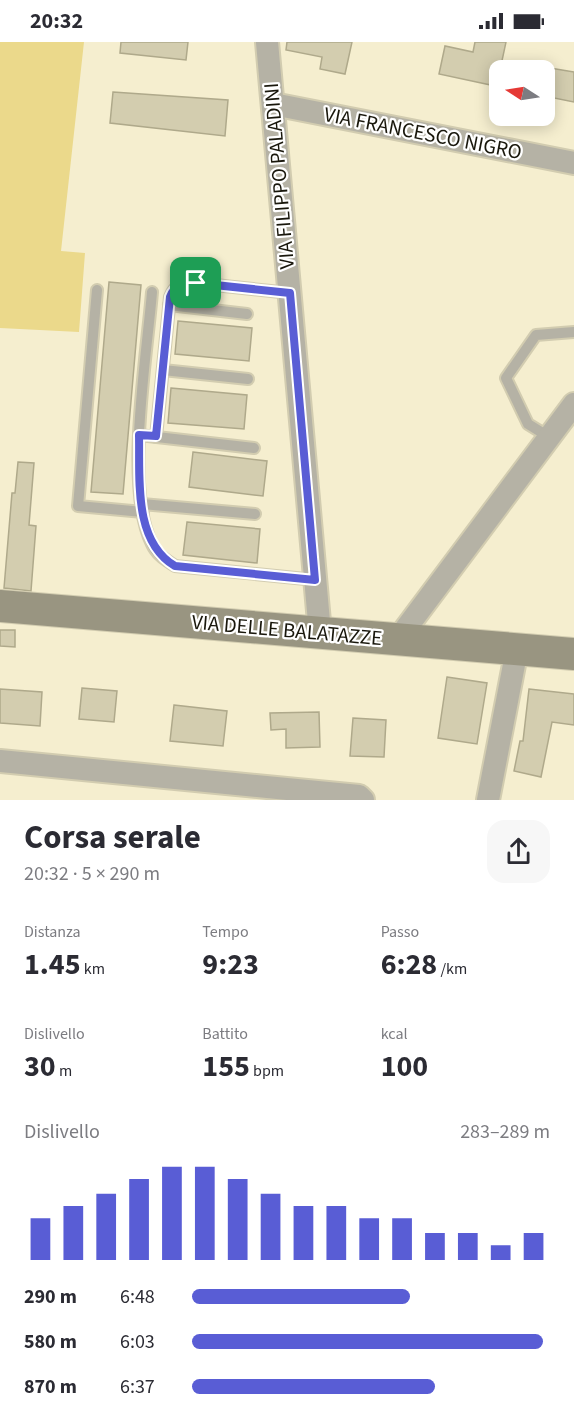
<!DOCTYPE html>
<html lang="it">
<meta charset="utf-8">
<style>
:root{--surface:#fff;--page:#f7f7f7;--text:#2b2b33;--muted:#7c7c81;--accent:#595dd5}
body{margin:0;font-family:"Source Sans 3",sans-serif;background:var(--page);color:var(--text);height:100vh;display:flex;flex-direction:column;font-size:22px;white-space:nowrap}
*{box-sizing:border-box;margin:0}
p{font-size:20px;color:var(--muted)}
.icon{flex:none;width:33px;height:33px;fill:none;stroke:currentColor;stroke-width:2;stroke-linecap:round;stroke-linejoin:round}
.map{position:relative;height:758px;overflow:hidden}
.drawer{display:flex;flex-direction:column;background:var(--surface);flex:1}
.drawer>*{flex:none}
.needle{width:39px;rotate:282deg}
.controls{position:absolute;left:489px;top:18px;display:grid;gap:12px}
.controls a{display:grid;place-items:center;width:66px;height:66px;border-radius:12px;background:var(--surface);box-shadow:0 3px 15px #0003;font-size:30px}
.pin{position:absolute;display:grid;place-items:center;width:51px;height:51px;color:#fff;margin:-26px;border-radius:12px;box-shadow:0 3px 9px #0006}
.round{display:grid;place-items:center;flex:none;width:63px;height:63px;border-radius:18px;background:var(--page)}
.overview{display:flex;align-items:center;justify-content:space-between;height:102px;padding:0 24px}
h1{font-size:33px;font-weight:700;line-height:45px}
.figures{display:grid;grid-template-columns:repeat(3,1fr);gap:9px;height:102px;padding:6px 24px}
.figures div{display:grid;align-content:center}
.figures b{font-size:30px;font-weight:700}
.figures small{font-size:16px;font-weight:400}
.figures p{font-size:16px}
.chart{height:168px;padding:12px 24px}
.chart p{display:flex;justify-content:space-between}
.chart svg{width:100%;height:108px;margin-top:6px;stroke:var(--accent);stroke-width:6}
ul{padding:0 24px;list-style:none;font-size:20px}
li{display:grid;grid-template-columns:96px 72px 1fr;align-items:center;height:45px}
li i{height:15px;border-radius:8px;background:var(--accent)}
.status{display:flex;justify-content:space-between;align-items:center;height:42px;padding:0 30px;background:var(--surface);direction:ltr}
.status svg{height:16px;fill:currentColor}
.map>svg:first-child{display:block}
.green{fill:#ebd98b}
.building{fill:#d3cdaf;stroke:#afa98b;stroke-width:1.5}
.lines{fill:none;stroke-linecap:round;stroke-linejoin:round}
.lane-casing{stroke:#d2ccb0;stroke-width:14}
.street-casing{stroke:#d2ccb0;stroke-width:26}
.secondary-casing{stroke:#d2ccb0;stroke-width:34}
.lane{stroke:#b5b2a5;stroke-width:10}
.street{stroke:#b5b2a5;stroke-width:22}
.secondary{stroke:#999581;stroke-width:32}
.route-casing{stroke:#fff;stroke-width:12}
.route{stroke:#595dd5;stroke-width:8}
.labels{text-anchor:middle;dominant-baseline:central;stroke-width:4.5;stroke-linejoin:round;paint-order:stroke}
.street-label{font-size:21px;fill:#19170c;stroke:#fff}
</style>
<div class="status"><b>20:32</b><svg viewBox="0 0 49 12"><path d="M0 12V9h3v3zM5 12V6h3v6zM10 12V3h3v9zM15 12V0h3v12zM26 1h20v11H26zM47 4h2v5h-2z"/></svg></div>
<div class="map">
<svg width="574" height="758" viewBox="0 0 574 758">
<rect width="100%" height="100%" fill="#f5eecf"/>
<polygon class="green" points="0,0 84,0 61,209 85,211 79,290 0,286"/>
<g class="building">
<polygon points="121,0 188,0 186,18 120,11"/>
<polygon points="287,0 352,0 345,32 320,27 322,15 286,8"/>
<polygon points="475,0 506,0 500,28 500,45 439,32 445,4 473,10"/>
<polygon points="544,25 574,30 574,60 544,54"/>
<polygon points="113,50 228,58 225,94 110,81"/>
<polygon points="109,240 141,243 123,452 91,450"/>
<polygon points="178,279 252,286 249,319 175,312"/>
<polygon points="171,346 247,353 244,387 168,381"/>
<polygon points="193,410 267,419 263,454 189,445"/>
<polygon points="18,420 34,421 29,483 36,484 31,549 4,546 12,451 15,451"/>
<polygon points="187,480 260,487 257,521 183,513"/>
<polygon points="0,588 15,588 15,605 0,604"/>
<polygon points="447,635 487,641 477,702 438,696"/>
<polygon points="82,646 117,649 114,680 79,677"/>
<polygon points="0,647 42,650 40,684 0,681"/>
<polygon points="529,647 574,652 574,683 552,680 541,735 514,729 520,699 523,699"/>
<polygon points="174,663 227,669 223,704 170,699"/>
<polygon points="319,670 320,705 286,706 286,687 271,688 270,671"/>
<polygon points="353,676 386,678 384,715 350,714"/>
</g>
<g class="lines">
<g class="lane-casing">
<g id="lane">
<polyline points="97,248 78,464 143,470"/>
<path d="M152,250C147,313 124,447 152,502C157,513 166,518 175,524L316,538"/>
<polyline points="169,263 247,272"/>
<polyline points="163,328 248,337"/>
<polyline points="139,393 254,406"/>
<path d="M156,395L170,255C175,242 183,242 196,241L290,251"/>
<polyline points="549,395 528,382 506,336 536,293 574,290"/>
<polyline points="142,462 255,472"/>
</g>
</g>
<g class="street-casing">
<g id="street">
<polyline points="267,0 320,591"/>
<polyline points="273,62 574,121"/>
<polyline points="398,597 574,362"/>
<polyline points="0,719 359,754 363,758"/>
<polyline points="488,758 517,607"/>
</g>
</g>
<g class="secondary-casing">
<polyline id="secondary" points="0,564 574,612"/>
</g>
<use href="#lane" class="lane"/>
<use href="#street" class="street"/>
<use href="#secondary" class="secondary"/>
</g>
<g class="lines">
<g class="route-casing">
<path id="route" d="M196,241L290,251L315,538L175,524C133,499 140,436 139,393L156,394L170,255C175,242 183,242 196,241Z"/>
</g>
<use href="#route" class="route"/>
</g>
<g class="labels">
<g class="street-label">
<text transform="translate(423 91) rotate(11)">VIA FRANCESCO NIGRO</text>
<text transform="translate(279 134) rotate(-95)">VIA FILIPPO PALADINI</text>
<text transform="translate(287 588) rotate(5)">VIA DELLE BALATAZZE</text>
</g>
</g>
</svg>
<div class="controls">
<a><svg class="needle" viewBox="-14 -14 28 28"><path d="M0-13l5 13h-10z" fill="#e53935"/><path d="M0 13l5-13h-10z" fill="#7c7c81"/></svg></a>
</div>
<div class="pin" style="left:196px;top:241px;background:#1e9e55"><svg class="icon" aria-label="arrive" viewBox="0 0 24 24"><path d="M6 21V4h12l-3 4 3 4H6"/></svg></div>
</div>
<section class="drawer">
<div class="overview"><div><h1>Corsa serale</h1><p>20:32 · 5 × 290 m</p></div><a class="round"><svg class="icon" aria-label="share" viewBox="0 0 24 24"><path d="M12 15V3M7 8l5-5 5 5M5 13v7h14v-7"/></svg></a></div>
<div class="figures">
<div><p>Distanza</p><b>1.45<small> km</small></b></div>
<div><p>Tempo</p><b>9:23</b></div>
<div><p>Passo</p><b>6:28<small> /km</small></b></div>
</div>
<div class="figures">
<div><p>Dislivello</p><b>30<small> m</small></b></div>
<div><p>Battito</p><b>155<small> bpm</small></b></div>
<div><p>kcal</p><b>100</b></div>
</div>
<div class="chart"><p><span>Dislivello</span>283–289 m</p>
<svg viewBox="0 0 160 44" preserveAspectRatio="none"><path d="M5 44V27M15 44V22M25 44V17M35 44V11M45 44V6M55 44V6M65 44V11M75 44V17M85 44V22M95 44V22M105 44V27M115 44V27M125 44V33M135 44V33M145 44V38M155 44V33"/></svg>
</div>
<ul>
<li><b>290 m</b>6:48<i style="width:61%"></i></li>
<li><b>580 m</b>6:03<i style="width:98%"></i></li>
<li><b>870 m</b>6:37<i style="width:68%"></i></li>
</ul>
</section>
